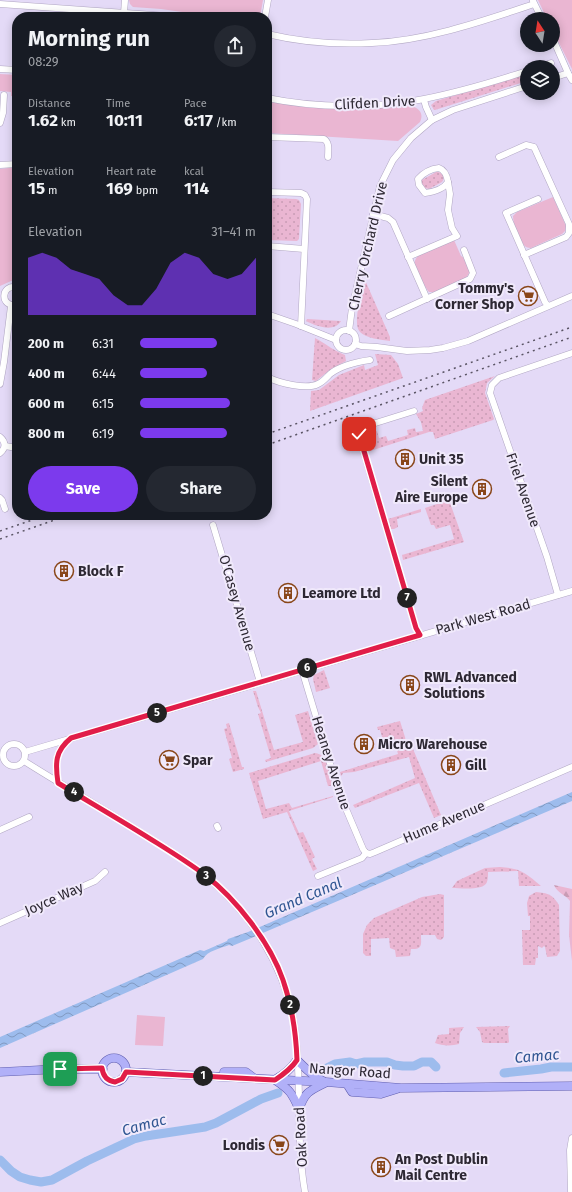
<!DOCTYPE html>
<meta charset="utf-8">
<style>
:root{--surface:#171b24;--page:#242831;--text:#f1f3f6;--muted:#9ea1a6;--accent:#7c3aed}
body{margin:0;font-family:"Fira Sans",sans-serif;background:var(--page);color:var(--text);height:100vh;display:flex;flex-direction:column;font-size:15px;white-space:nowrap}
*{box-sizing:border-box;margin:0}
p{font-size:13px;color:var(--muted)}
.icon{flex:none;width:22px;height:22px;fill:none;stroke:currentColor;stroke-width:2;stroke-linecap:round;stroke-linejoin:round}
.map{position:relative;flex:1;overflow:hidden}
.side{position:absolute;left:12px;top:12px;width:260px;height:508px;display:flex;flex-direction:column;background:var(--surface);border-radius:16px;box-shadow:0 2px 10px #0003}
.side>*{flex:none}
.needle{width:26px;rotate:348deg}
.tools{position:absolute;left:520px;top:12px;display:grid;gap:8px}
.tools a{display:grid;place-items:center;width:40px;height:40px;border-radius:50%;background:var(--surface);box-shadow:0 2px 10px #0003;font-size:20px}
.pin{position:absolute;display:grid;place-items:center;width:34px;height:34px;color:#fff;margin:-17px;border-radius:8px;box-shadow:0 2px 6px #0006}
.km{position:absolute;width:20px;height:20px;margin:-10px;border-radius:50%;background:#222;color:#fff;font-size:11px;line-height:20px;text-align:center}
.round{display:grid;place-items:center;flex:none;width:42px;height:42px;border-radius:21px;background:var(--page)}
.summary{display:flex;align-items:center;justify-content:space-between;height:68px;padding:0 16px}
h1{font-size:22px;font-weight:700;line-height:30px}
.figures{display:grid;grid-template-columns:repeat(3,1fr);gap:6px;height:68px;padding:4px 16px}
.figures div{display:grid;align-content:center}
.figures b{font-size:17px;font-weight:700}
.figures small{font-size:11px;font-weight:400}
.figures p{font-size:11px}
.chart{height:112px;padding:8px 16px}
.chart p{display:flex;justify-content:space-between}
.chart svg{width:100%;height:72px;margin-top:4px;fill:var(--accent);opacity:.7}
.primary-button{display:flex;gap:8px;margin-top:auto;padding:8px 16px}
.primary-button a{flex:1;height:46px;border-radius:24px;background:var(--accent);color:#fff;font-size:16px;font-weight:700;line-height:46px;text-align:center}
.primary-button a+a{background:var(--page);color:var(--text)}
ul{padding:0 16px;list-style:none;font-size:13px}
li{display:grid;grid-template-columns:64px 48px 1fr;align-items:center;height:30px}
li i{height:10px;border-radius:5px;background:var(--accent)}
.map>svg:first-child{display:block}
.grass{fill:url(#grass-dots)}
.forest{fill:url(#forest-firs)}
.park{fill:#eab6d2}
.water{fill:url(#water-waves)}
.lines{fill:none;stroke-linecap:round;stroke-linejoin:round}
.river{stroke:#9dbced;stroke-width:9}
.minor-casing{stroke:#b1a7c3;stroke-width:7}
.major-casing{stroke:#615fb0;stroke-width:9}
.minor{stroke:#fff;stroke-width:6}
.major{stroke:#b1b0f8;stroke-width:8}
.rail{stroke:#5b5565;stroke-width:1.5;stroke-dasharray:2 4;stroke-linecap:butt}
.route-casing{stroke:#fff;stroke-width:8}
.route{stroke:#e11d48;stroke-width:5}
.labels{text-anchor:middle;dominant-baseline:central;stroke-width:4;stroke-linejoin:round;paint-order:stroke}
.street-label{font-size:14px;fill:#2d2833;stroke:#f0e9fb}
.poi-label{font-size:14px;font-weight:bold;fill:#2d2833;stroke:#f0e9fb;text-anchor:start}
.water-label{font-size:15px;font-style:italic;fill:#305692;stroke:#f0e9fb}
</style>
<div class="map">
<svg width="572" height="1192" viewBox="0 0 572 1192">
<defs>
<pattern id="grass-dots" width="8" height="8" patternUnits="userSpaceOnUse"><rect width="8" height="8" fill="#eab6d2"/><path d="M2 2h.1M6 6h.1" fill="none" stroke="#c99cb5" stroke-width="1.8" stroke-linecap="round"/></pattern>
<pattern id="forest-firs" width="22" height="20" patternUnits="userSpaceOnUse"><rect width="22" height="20" fill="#eab6d2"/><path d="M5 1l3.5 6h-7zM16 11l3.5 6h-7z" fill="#c99cb5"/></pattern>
<pattern id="water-waves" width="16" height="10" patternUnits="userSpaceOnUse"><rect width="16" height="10" fill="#9dbced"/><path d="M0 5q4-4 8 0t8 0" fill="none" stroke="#8099c1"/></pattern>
</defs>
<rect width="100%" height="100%" fill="#e4daf7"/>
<g class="grass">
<polygon points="527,74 527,81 435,110 434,110 431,105 436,101"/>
<path d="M436,172C442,171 446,177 442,182L429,189L425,188L422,184V180Z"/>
<polygon points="267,198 296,199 299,200 301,204 299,239 297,241 267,240"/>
<path d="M365,280L390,337V341C382,340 365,338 360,332C352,323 362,292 365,280Z"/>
<path d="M307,319L341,321C334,333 316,326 306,321Z"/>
<path d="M315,338C325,343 334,351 345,355L346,361L331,369L316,381L312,380Z"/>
<polygon points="375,354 391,355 398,364 403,378 310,411 311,391 319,390 339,375 364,365 365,370 378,365"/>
<polygon points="495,376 487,383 485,393 494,419 493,420 435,439 433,432 429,432 367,452 363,435 368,429 374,427 375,432 377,431 379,438 386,436 388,441 408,435 407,430 415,428 416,432 423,431 421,422 416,414 423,411 422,408 425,400"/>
<polygon points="449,500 464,542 403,560 402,555 454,539 450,525 436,529 434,525 431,525 425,508"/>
<polygon points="421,509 421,512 397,519 398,527 394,529 391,529 388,519"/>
<polygon points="324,670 330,688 316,692 313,679 314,675"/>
<polygon points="253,691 256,691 274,750 303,742 295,715 308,711 318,744 313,748 266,762 265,760 271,758 258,714 261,713 258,707"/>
<polygon points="400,721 409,750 413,749 441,815 434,818 419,783 355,808 353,805 415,778 409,757 354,772 343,773 342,775 341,776 340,772 398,754 396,746 386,749 385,747 380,730 378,730 377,727"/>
<polygon points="229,723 242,767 244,767 244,769 233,772 229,759 232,758 224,729 227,728 226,724"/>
<path d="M315,753C329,755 329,772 332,783L331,786H328L321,761L258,781L266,809L289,803L292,808L333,796V797L289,811L299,833L303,832L315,857L312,859L317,869L313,871L287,812L263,819L249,773Z"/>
<path d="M500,867C520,868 526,873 541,886H519L518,871L488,872C488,875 488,879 487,882C484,891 461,888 452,888L457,881L485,868Z"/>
<path d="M536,892C548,893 552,894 559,905L560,951L557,956L547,957L545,947L544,946L542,948L538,946V958H536L535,965H523L522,930H530V916H528L527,903L529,896Z"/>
<path d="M440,894L444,895V937L441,940L437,939L435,935H421C421,944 423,950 411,949L410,956L396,957L395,950L390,948L389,938L371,939V956H366L363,953V934L367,925L374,918L422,897Z"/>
<polygon points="510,1026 508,1029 509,1042 508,1043 484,1043 482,1042 480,1032 476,1027"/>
<path d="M464,1027L460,1033L459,1044C452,1046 442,1046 435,1043L438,1035L449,1034V1028Z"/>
</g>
<path class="forest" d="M554,885L572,889V961L569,935L570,901C566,895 557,893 554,885Z"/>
<g class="park">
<polygon points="129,0 263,0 260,17 217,17 161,9 133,7 130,4"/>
<polygon points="538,0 572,0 572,69 553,31 553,19 547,19"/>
<polygon points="0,74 17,75 17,97 11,96 11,92 0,91"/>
<path d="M267,100L304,107L350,109L408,105C417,107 425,112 420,122L398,141L267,133Z"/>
<polygon points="17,167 17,282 11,281 0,286 0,169"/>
<path d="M553,197L566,226L565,231L562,234L531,248C528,248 525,247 523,244C518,238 513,223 513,216L517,212Z"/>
<path d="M454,240L461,256L463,257L470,271L468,275L465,279L434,292H429C424,286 417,272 415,265C414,261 416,258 418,256Z"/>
<polygon points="137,1015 165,1017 163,1046 135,1045"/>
</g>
<path class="water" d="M572,792V801L249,939L232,946L229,945C221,948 207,951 203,959L0,1048V1037L200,950L204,951L227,941L228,939L248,932Z"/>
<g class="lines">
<g class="river">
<polyline points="325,1069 335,1064 350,1062 356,1064 365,1062 387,1062 395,1065 403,1066 414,1066 422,1062 431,1062 436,1067"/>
<polyline points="504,1073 541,1069 551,1067 572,1067"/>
<polyline points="0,1160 11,1171 20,1177 30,1180 41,1182 52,1180 87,1161 134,1139 146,1136 205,1127 216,1123 261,1099 278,1093"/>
</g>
<g class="minor-casing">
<g id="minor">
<polyline points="533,1 542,19"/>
<polyline points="0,4 181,17"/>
<polyline points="124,13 125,0"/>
<polyline points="265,17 268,0"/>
<path d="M267,34C301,42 337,45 372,43C426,41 483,21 534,4"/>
<polyline points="553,39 568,73 572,80"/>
<polyline points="539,67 551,63"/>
<polyline points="0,69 17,70"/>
<polyline points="553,78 568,73"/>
<path d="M267,98C315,108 377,109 424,99C459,92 493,82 527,71"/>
<polyline points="424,100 426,107 432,120"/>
<polyline points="0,123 3,113 4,95"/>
<path d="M267,137L324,139C330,143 328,150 328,157"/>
<polyline points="499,157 526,145 534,147 569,224 569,233 566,237 524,255"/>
<polyline points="0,165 17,164"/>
<path d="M439,168C445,170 447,176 448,182C443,190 433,192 425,193L419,185L418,179C424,172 430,169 439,168Z"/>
<polyline points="268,192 301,193 305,195 307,199 301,326"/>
<polyline points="538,199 506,213 545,302 548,306"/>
<polyline points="373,214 388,218 393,222 427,299"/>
<polyline points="267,246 304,249"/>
<polyline points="408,257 457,236 452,228 448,210 450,194 448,182"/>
<path d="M17,287C0,284 0,308 17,305"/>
<polyline points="267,314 296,324 336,340"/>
<polyline points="389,316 470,279 473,273 464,250"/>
<circle cx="346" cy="340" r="10"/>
<polyline points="349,331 352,308 380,186 393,160 411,138 432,120 453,110 527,86"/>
<polyline points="355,344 361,346 377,347 407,351 430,350 443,348 468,341 572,296"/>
<path d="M267,377C279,383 306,390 318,384C323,382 326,378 330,374C341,365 356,362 370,360"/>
<polyline points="0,384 4,362 11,306"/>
<polyline points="414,411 366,426 361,430 359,436 416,628 420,635"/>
<path d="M0,437C6,442 6,448 0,453"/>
<polyline points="5,446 17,448"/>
<polyline points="0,498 2,500 5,509"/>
<polyline points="213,525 260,682"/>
<polyline points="558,595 547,557 490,393 492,385 499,378 572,353"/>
<polyline points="302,670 338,790 363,849 366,853"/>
<circle cx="14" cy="755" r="11"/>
<polyline points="25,752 572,591"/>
<path d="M24,761C62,785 102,808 140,832C162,846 186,859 206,876C251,913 284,965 294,1023C303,1079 295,1136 305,1192"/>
<path d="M58,783C55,765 54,752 70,739"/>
<polyline points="217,826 218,828"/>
<polyline points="0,830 29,817"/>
<polyline points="318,876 362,858 366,853 370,854 375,852 572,767"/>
<polyline points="0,923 95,881 105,872"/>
<polyline points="571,1191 570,1150 572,1138"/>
</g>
</g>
<g class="major-casing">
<g id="major">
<circle cx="114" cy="1070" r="12"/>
<polyline points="0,1072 60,1069 103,1069"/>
<polyline points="126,1072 326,1082 401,1088 572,1086"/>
<polyline points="224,1072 246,1072 254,1078"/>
<path d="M276,1079C285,1074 291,1069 297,1060C305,1068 313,1077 323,1081"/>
<path d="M275,1080C290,1090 292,1093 299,1109"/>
<polyline points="347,1084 352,1092 381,1094 397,1089"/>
<path d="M299,1109C305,1092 309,1091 325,1083"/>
</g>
</g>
<use href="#minor" class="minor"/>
<use href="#major" class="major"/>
<g class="rail">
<polyline points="267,434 572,327"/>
<polyline points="267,445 572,337"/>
<polyline points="0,531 47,515"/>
<polyline points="0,539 69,515"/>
</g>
</g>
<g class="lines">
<g class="route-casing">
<path id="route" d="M60,1069L102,1068C103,1076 107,1081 115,1082L122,1079L126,1072L275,1080C284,1074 291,1069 297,1060C296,1033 292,1006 283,980C270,942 236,899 205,875C189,863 173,853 157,843C124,822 91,803 58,783C55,763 55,751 71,738L420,635L416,628L359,434"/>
</g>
<use href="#route" class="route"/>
</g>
<defs>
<g id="supermarket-ring" transform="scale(1)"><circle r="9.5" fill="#f0e9fb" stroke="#894619" stroke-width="1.5"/><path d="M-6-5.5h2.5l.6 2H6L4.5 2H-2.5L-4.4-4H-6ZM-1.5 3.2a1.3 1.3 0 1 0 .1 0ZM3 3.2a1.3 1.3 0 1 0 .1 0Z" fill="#894619"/></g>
<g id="building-ring" transform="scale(1)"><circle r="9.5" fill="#f0e9fb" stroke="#894619" stroke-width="1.5"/><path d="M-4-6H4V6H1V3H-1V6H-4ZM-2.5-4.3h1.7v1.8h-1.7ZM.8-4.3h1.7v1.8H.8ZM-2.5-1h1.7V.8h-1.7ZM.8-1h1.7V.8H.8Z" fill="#894619"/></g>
</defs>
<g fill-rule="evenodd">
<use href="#supermarket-ring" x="528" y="296"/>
<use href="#building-ring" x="405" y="459"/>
<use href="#building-ring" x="482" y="489"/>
<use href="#building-ring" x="64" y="571"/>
<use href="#building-ring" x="288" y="593"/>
<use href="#building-ring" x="410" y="685"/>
<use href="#building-ring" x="364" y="744"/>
<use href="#supermarket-ring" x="169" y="760"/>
<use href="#building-ring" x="451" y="765"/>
<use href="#supermarket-ring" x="279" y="1145"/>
<use href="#building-ring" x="381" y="1167"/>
</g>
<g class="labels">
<g class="street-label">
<text transform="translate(375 103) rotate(-3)">Clifden Drive</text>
<text transform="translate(368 246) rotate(-77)">Cherry Orchard Drive</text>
<text transform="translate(523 490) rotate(71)">Friel Avenue</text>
<text transform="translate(237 603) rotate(74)">O'Casey Avenue</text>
<text transform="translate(483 617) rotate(-16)">Park West Road</text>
<text transform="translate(331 763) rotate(72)">Heaney Avenue</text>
<text transform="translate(444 822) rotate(-23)">Hume Avenue</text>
<text transform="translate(54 899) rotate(-24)">Joyce Way</text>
<text transform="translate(350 1071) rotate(4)">Nangor Road</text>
<text transform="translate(301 1137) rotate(-93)">Oak Road</text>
</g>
<g class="poi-label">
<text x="514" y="288" text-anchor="end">Tommy's<tspan x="514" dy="16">Corner Shop</tspan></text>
<text x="419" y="459">Unit 35</text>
<text x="468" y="481" text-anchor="end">Silent<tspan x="468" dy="16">Aire Europe</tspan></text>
<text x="78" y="571">Block F</text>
<text x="302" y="593">Leamore Ltd</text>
<text x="424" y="677">RWL Advanced<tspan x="424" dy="16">Solutions</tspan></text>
<text x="378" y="744">Micro Warehouse</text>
<text x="183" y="760">Spar</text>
<text x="465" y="765">Gill</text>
<text x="265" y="1145" text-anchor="end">Londis</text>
<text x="395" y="1159">An Post Dublin<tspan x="395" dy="16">Mail Centre</tspan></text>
</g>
<g class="water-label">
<text transform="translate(303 898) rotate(-23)">Grand Canal</text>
<text transform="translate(537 1056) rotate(-5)">Camac</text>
<text transform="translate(144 1125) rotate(-15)">Camac</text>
</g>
</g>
</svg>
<div class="tools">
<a><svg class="needle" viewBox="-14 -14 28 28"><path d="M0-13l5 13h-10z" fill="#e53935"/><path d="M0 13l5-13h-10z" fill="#9ea1a6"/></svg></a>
<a><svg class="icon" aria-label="layers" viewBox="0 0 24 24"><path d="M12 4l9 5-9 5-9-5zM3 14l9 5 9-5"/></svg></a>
</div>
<div class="pin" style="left:60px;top:1069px;background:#1e9e55"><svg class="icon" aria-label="arrive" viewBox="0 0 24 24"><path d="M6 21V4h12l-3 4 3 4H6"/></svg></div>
<div class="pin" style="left:359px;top:434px;background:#d93025"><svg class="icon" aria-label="check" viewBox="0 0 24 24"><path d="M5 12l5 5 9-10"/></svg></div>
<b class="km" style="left:203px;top:1076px">1</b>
<b class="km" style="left:290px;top:1005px">2</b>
<b class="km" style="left:206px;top:876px">3</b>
<b class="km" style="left:74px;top:792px">4</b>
<b class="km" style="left:157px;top:713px">5</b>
<b class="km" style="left:307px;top:668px">6</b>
<b class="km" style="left:407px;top:598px">7</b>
<section class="side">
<div class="summary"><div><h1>Morning run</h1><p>08:29</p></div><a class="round"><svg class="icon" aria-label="share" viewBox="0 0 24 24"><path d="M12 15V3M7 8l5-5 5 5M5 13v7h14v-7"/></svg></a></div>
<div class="figures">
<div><p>Distance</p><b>1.62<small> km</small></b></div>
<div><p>Time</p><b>10:11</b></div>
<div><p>Pace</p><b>6:17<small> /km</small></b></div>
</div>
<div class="figures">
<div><p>Elevation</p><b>15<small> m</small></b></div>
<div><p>Heart rate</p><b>169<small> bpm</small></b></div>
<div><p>kcal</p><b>114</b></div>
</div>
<div class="chart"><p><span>Elevation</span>31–41 m</p>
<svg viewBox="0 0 160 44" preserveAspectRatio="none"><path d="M0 44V9L10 6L20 9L30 16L40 19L50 22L60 32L70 38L80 38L90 28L100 12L110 6L120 9L130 19L140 22L150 19L160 9V44z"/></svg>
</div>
<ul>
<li><b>200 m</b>6:31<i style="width:66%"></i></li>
<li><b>400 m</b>6:44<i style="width:58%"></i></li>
<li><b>600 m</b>6:15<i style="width:78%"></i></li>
<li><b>800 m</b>6:19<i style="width:75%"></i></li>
</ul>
<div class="primary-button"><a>Save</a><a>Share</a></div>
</section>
</div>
